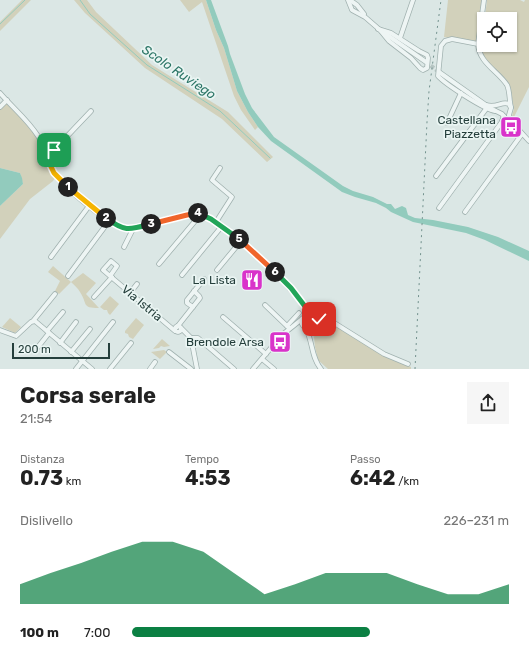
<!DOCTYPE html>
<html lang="it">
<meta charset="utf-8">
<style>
:root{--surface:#fff;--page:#f6f6f6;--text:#222;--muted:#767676;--accent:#0b8043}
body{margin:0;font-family:Rubik,sans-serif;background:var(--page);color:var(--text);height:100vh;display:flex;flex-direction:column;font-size:15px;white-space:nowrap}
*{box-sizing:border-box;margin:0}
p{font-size:13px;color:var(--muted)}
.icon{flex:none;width:22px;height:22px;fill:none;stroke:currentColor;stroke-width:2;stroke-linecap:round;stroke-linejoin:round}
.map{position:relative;height:369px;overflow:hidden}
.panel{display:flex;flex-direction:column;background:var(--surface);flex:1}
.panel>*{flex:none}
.tools{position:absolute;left:477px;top:12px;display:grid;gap:8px}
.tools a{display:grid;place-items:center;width:40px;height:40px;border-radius:0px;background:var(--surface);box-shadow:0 1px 3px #0004;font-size:20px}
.scale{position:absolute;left:12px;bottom:10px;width:98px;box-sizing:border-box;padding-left:4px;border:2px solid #243e3b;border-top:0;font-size:11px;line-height:14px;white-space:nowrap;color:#243e3b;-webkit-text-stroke:3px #eaf5f3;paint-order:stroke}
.pin{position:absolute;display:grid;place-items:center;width:34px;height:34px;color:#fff;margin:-17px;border-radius:8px;box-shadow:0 2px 6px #0006}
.km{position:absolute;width:20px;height:20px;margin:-10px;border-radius:50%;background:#222;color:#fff;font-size:11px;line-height:20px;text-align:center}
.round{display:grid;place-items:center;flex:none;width:42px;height:42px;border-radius:0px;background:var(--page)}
.summary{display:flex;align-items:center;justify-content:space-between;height:68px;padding:0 20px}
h1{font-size:22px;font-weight:700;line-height:30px}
.figures{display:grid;grid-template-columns:repeat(3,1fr);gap:6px;height:68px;padding:4px 20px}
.figures div{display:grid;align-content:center}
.figures b{font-size:20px;font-weight:700}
.figures small{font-size:11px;font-weight:400}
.figures p{font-size:11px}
.chart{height:112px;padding:8px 20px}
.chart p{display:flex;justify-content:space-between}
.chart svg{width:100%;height:72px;margin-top:4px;fill:var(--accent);opacity:.7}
ul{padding:0 20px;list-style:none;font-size:13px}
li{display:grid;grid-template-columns:64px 48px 1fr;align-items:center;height:30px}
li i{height:10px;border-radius:5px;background:var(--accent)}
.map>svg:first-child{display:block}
.green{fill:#d2d1bb;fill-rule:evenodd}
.water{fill:#92cbbd}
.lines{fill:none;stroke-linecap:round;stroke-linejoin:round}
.stream{stroke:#92cbbd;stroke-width:1}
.minor-tunnel{stroke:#b6c5c3;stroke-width:4;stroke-dasharray:4 2;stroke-linecap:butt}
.minor-casing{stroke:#a0b1af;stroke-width:5.5}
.minor{stroke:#eef5f4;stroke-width:4}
.rail{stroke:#73928e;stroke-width:1;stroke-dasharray:2 4;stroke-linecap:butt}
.split-1-casing{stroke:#fff;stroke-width:8}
.split-2-casing{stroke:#fff;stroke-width:8}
.split-3-casing{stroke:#fff;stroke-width:8}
.split-4-casing{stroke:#fff;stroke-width:8}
.split-5-casing{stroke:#fff;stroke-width:8}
.split-6-casing{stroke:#fff;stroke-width:8}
.split-7-casing{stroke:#fff;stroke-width:8}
.split-8-casing{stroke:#fff;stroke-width:8}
.split-1{stroke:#f5b400;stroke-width:5}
.split-2{stroke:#f5b400;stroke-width:5}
.split-3{stroke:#22a559;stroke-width:5}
.split-4{stroke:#f0652b;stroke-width:5}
.split-5{stroke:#22a559;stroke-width:5}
.split-6{stroke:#f0652b;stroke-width:5}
.split-7{stroke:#22a559;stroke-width:5}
.split-8{stroke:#f5b400;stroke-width:5}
.labels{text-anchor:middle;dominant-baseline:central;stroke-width:3.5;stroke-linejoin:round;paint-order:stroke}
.poi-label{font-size:12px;fill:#243e3b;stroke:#eaf5f3;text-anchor:end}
.street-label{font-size:12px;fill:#243e3b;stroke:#eaf5f3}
.water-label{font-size:13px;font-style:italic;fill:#2b7566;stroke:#eaf5f3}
</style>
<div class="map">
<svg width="529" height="369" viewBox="0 0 529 369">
<rect width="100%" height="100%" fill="#dbe7e5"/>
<g class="green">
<polygon points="22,0 31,0 0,31 0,22"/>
<polygon points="74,0 87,0 96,12 152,65 228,112 273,157 267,162 222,119 145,68 85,13"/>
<polygon points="180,0 206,0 216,30 224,48 237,91 248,112 258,127 255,130 241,110 234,96 202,2 189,12"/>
<polygon points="448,0 482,0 476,43 444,37"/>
<path d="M487,0H520L524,2L525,0H529V87L513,119L512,116L514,109L510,87L485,59L481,49ZM484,19H510V45H484Z"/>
<polygon points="6,103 29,126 38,138 49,168 55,178 53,181 30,199 0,239 0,206 23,184 20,173 0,168 0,109"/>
<path d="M53,266L71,282L83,273L96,283L86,294L99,308C81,308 88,304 80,292C78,288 74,285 71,282L59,294L55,291L60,281L48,272Z"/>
<polygon points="110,296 119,304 110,315 108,313 107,310 104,310 100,307"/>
<polygon points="10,318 21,327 15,333 2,327"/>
<polygon points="136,318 144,325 133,339 129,337 128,334 125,333 125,331"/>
<path d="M323,325C343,324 365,344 382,354C391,359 401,363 411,367V369H328L318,360L315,347L314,337L316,333Z"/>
<polygon points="162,339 170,346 164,347 161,346 159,348 153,349"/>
<polygon points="164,350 167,352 160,359 151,352"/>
</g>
<g class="water">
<polygon points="206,0 211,0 228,46 230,54 245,94 252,108 274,137 343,186 353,191 373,197 387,204 391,204 395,209 402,206 406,208 408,215 415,218 433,220 468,227 498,237 529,251 529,261 485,240 466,233 413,222 391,212 386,208 376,203 355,197 342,192 271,141 258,127 248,112 237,91 224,48 216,30"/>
<polygon points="0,168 20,173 22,178 23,184 0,206"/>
</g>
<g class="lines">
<g class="stream">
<polyline points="80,0 90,14 147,65 220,111 270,158"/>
<polyline points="0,24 25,0"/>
</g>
<polyline class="minor-tunnel" points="426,62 439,72"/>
<g class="minor-casing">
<g id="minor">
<polyline points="348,0 352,10 365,17 380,30 426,62"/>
<polyline points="350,0 357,5 364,14"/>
<path d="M484,0L478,44C479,63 498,71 507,85C510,91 509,100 511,107"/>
<polyline points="378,29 391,33 419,51 427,55 428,58 427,68 423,70 420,68 411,58 389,41 380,30"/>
<polyline points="400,38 413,0"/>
<path d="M478,44L452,39L445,41L441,46L438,76C445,84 485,110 495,111"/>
<polyline points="439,72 490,108 502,114 508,122 516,128"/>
<path d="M0,93C12,107 28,120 38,136C45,147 47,161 54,172C64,188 106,222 124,228C132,231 140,227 148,225C159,221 190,211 201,214C214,217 233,234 243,243C268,263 288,285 308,310C310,313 315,315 317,318C322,328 308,335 302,324V319L306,315L312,314"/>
<path d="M486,105C498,108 501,101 509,104L511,108L509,115L510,120L529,141"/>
<polyline points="0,107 7,100"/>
<polyline points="447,123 461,93"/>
<polyline points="46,156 54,150 91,111"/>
<polyline points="436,176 486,109"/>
<polyline points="439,208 501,123 504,116"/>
<polyline points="465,212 522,134"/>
<polyline points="216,222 232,197 212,180 220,168"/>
<polyline points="124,247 132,231 132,229"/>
<polyline points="51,257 89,206"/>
<polyline points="159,264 201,214"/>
<polyline points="217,270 241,241"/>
<polyline points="182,275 222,226"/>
<polyline points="68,276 109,221"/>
<polyline points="110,276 117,266 111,261 103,270 110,276 175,331"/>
<polyline points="130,293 137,284"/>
<polyline points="94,297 112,277"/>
<polyline points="265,305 289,328"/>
<polyline points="193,307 187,303 187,300 204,279"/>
<polyline points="223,317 266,354"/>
<polyline points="317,317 336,324 384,354 408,364"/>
<polyline points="33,321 55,294"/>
<circle cx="178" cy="329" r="3"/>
<polyline points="287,326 299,313"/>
<polyline points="177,327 200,298 199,296 194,291"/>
<polyline points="181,328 191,338 197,369"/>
<path d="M306,329C313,342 311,357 321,369"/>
<polyline points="0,330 16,336 31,322 35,321 92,369"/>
<polyline points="47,331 63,312"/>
<polyline points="191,338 198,338 234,369"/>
<polyline points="60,343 76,322"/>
<polyline points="38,347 49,333"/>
<polyline points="71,352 90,329"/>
<polyline points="169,352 191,369"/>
<polyline points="262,359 274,369"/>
<polyline points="76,369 113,322"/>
<polyline points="110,369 131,343"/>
<polyline points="150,369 155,362"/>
<polyline points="253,369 282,335 302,319"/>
</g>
</g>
<use href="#minor" class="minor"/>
<polyline class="rail" points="415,369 427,122 429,91 441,0"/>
</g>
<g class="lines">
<g class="split-1-casing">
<polyline id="split-1" points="54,150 46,156 54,173 68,187"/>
</g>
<g class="split-2-casing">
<polyline id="split-2" points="68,187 106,218"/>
</g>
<g class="split-3-casing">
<path id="split-3" d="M106,218C125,232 129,230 151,224"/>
</g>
<g class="split-4-casing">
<polyline id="split-4" points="151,224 187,215 198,213"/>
</g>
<g class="split-5-casing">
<polyline id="split-5" points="198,213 211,219 239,239"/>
</g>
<g class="split-6-casing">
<polyline id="split-6" points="239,239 275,272"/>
</g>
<g class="split-7-casing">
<polyline id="split-7" points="275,272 291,288 307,309"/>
</g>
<g class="split-8-casing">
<polyline id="split-8" points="307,309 319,319"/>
</g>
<use href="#split-1" class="split-1"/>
<use href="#split-2" class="split-2"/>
<use href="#split-3" class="split-3"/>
<use href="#split-4" class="split-4"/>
<use href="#split-5" class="split-5"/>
<use href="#split-6" class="split-6"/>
<use href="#split-7" class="split-7"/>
<use href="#split-8" class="split-8"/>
</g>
<defs>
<g id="bus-square" transform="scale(1.15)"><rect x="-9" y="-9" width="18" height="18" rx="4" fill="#d933ca" stroke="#eaf5f3"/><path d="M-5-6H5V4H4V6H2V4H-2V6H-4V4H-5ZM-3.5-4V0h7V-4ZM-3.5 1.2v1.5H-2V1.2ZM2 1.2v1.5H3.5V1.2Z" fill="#fff"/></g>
<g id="restaurant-square" transform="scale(1.15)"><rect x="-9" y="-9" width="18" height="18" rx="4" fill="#d933ca" stroke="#eaf5f3"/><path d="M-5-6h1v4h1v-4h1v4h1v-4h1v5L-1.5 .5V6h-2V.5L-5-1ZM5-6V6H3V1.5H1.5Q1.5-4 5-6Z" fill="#fff"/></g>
</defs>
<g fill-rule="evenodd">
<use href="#bus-square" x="511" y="127"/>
<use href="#restaurant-square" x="252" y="280"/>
<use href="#bus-square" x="280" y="342"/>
</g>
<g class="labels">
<g class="poi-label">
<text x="496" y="120">Castellana<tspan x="496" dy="14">Piazzetta</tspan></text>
<text x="236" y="280">La Lista</text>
<text x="264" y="342">Brendole Arsa</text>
</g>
<g class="street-label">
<text transform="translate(142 303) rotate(40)">Via Istria</text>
</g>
<g class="water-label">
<text transform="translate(179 72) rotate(34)">Scolo Ruviego</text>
</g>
</g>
</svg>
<div class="tools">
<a><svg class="icon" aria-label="locate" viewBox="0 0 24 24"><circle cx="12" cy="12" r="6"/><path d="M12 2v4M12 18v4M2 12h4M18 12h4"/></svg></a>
</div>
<div class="scale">200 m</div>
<div class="pin" style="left:54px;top:150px;background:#1e9e55"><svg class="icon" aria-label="arrive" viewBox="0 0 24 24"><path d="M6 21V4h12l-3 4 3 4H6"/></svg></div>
<div class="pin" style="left:319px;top:319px;background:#d93025"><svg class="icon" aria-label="check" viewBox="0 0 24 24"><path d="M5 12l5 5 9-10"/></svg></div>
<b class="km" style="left:68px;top:187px">1</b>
<b class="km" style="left:106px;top:218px">2</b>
<b class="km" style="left:151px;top:224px">3</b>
<b class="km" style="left:198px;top:213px">4</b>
<b class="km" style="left:239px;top:239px">5</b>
<b class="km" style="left:275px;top:272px">6</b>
</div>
<section class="panel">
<div class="summary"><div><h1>Corsa serale</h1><p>21:54</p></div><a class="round"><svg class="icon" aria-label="share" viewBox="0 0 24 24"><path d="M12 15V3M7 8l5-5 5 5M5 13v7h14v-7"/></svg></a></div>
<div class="figures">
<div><p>Distanza</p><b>0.73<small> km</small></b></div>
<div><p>Tempo</p><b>4:53</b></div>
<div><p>Passo</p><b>6:42<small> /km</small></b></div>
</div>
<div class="chart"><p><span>Dislivello</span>226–231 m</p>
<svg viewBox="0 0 160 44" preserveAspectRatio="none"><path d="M0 44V32L10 25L20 19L30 12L40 6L50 6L60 12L70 25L80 38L90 32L100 25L110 25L120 25L130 32L140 38L150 38L160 32V44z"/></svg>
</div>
<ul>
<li><b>100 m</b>7:00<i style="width:63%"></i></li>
</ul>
</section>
